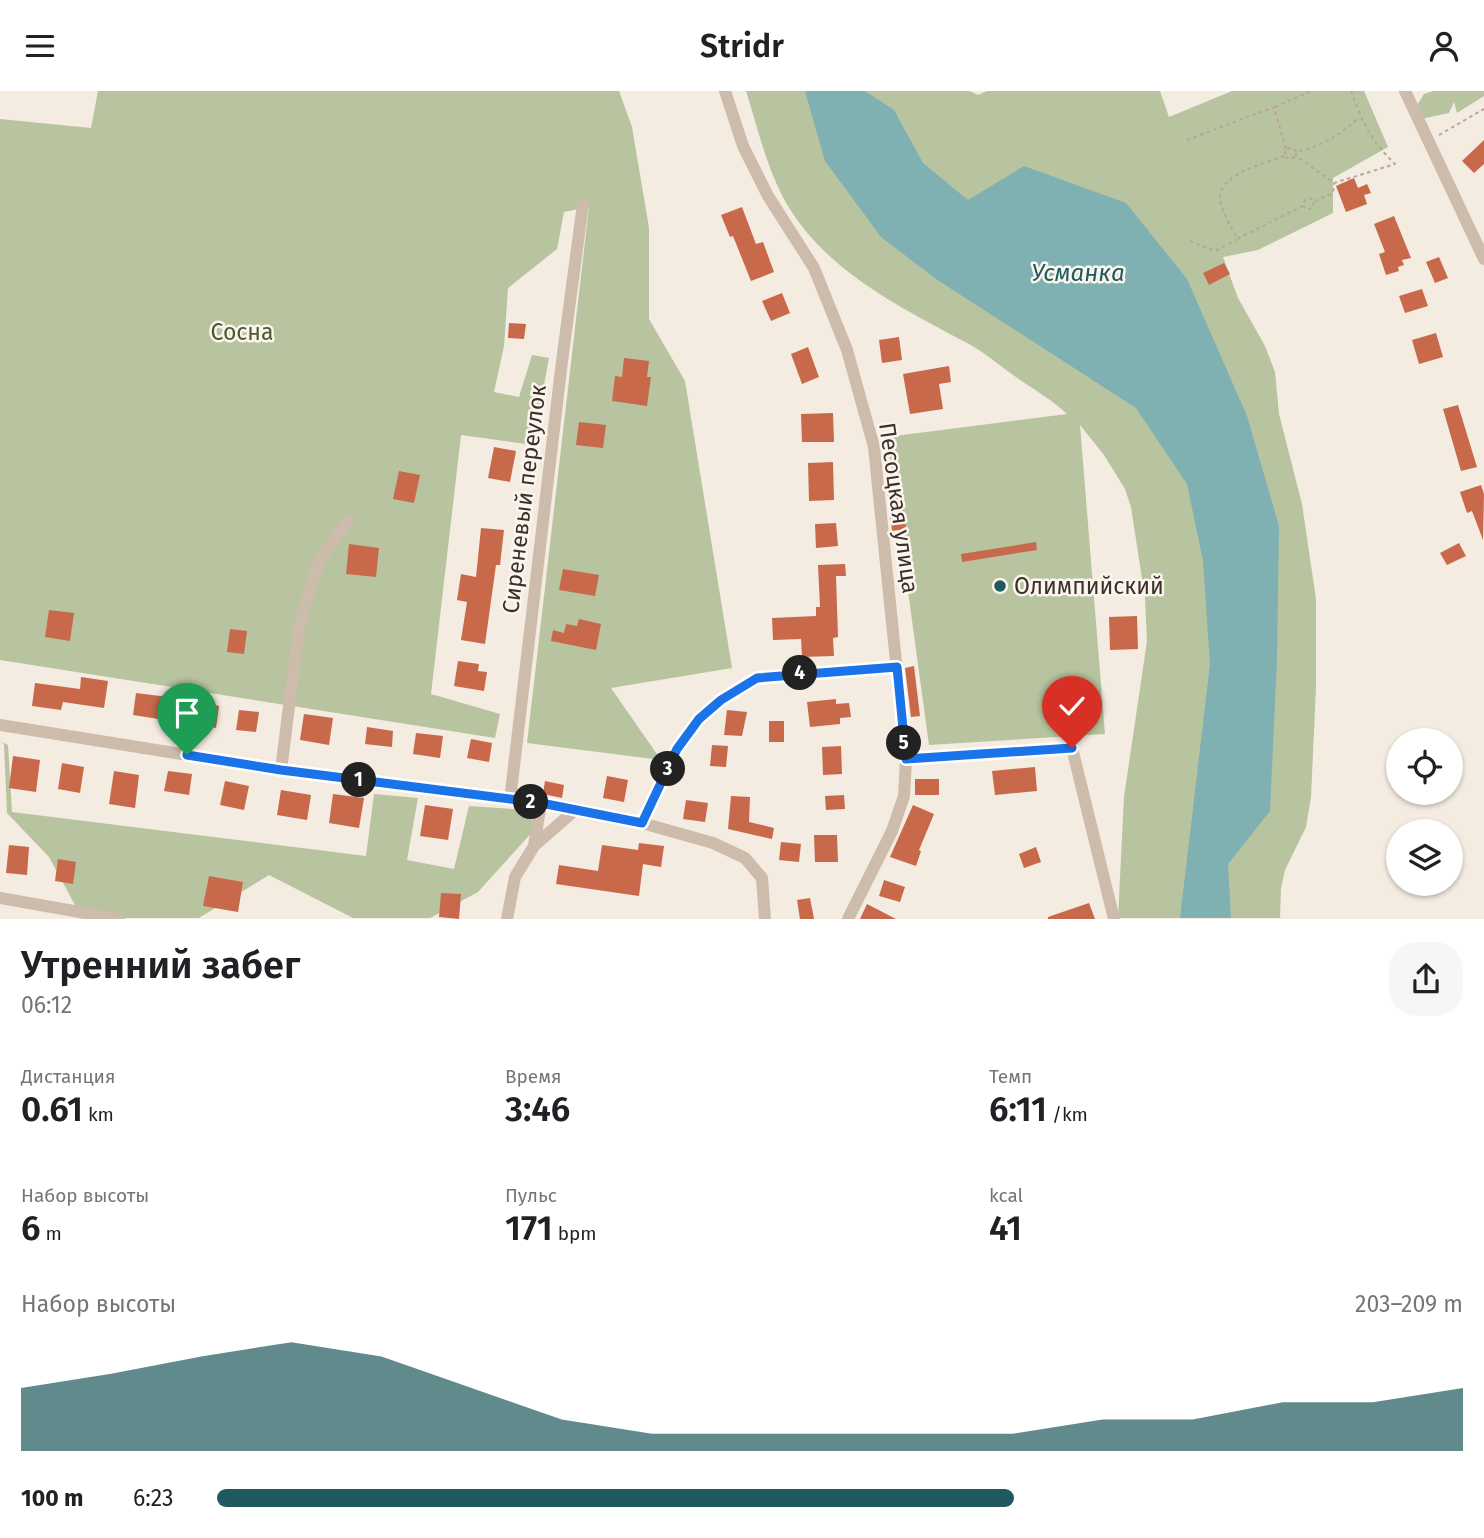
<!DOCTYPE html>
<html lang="ru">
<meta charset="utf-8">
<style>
:root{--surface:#fff;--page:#f6f6f6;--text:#202124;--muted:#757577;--accent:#1f5a5e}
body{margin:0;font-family:"Fira Sans",sans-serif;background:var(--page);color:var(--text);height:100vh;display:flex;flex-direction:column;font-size:26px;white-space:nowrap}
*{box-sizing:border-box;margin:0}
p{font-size:23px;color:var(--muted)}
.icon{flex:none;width:38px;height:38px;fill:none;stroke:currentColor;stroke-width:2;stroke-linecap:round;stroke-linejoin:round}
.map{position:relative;height:828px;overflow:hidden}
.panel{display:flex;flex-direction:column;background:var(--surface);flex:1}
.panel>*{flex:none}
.buttons{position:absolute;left:1386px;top:637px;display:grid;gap:14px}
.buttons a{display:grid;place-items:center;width:77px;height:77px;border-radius:50%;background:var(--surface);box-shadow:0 2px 5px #0004;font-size:35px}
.pin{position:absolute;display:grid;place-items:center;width:60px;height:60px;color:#fff;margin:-72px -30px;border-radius:50% 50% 50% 0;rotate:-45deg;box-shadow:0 0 7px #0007}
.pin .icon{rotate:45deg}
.km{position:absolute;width:35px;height:35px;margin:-18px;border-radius:50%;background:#222;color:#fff;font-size:19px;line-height:35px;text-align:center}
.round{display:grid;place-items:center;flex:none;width:74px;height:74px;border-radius:28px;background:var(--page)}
.summary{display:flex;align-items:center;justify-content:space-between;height:119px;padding:0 21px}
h1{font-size:38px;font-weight:600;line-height:52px}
.stats{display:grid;grid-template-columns:repeat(3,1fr);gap:10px;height:119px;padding:7px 21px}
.stats div{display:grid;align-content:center}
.stats b{font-size:35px;font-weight:600}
.stats small{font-size:19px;font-weight:400}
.stats p{font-size:19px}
.chart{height:196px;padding:14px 21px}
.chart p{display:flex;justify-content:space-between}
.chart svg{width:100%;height:126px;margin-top:7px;fill:var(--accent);opacity:.7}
ul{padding:0 21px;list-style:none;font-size:23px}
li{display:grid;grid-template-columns:112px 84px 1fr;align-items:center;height:52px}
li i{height:18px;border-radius:9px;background:var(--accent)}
header{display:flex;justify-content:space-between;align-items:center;height:91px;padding:0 21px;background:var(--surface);font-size:32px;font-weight:600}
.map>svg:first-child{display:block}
.green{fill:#b8c4a0}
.water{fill:#7fb0b2}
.building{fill:#c8694b}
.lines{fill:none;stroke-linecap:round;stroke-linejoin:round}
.path{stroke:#b9a596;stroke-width:2;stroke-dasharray:3.5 3.5;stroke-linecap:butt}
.minor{stroke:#cdbbac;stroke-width:12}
.route-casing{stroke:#fff;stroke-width:14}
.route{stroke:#1a73e8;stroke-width:9}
.poi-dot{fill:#1f5a5e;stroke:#fbf5ee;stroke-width:2.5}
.labels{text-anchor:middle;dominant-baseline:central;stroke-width:5;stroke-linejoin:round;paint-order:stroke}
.park-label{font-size:23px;fill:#4a5a2e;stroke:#fbf5ee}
.street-label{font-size:23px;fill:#3b302b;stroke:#fbf5ee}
.poi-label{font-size:23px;fill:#3b302b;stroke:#fbf5ee;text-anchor:start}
.water-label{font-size:24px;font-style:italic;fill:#1f5a5e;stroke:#fbf5ee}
</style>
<header><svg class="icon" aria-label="menu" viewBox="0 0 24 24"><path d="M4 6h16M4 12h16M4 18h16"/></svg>Stridr<svg class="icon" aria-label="person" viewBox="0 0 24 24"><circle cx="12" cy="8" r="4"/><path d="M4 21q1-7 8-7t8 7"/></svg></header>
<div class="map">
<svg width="1484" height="828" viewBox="0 0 1484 828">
<rect width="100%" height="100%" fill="#f4ebe1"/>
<g class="green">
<polygon points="98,0 619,0 632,36 649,137 649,228 685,290 732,577 611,597 661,669 527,652 589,116 564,121 557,158 508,197 504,255 494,301 519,306 532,264 549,267 533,354 461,344 431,603 500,623 495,647 0,569 0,28 91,37"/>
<path d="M746,0H970L978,4L987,0H1160L1169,26L1232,0H1364L1388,56L1333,87V122L1258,159L1223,166L1238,207L1265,255L1275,281L1279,323L1302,413L1316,508V596L1311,706L1306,736L1285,779L1281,797L1280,827H1118L1124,706L1147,550L1145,507L1131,416L1125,398L1104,364L1080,334L1105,643L929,654L887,346L1067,323C1051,308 1033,298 1016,286C1000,275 984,261 967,252C900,216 825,180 785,110C766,75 758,38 746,0Z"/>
<polygon points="1433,0 1484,0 1484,5 1457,22 1454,11 1449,22 1421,28 1416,16 1424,3"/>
<polygon points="0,650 8,654 12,721 366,765 374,703 418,707 407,769 454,778 469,715 528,719 535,738 478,801 430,827 353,827 269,784 199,827 82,827 49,766 7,722 4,653"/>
</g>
<polygon class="water" points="805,0 865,0 894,19 923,72 968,109 1024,75 1126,112 1187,188 1247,325 1279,435 1277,569 1270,720 1228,773 1231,827 1180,827 1210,573 1203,470 1187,393 1136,317 936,188 881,146 825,70"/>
<g class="building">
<polygon points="1484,49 1484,73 1474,82 1462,70"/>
<polygon points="1354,87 1358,97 1367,93 1371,102 1364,104 1367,113 1346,121 1336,95"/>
<polygon points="742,116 756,153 763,151 774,181 751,190 733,145 730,146 721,124"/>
<polygon points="1394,125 1411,167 1402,169 1404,174 1398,176 1399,180 1386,184 1379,163 1385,161 1374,133"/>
<polygon points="1439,166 1448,187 1435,192 1426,171"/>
<polygon points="1224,172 1230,183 1209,194 1203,182"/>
<polygon points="1422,198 1428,215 1405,222 1399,205"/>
<polygon points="782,202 790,222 771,230 762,210"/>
<polygon points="509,232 526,233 524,248 508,247"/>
<polygon points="1436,242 1443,266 1419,273 1412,249"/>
<polygon points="899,246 902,269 882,272 879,249"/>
<polygon points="808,256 819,286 802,293 791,263"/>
<polygon points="624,267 649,270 647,286 651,286 647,315 612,310 615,285 622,286"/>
<polygon points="949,275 951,291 939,293 943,318 910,323 903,283"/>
<polygon points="1458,314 1477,376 1461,380 1443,318"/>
<polygon points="833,322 834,351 802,351 801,323"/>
<polygon points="579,331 606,334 603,357 576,354"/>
<polygon points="494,356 516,360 510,391 488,387"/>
<polygon points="833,371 834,409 809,410 808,372"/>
<polygon points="399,380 420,384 414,412 393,408"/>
<polygon points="900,387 906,438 892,440 886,389"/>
<polygon points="1481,394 1484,403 1483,449 1472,420 1467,422 1460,401"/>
<polygon points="836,432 838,455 816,457 815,433"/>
<polygon points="481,437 504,439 500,474 496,474 485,553 461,549 467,511 457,509 461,483 476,486"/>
<polygon points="1036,451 1037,459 962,471 961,463"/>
<polygon points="1459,452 1466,465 1447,474 1440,462"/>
<polygon points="349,453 379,457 376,486 346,483"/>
<polygon points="845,473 846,485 836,485 838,546 833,547 834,565 802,566 801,548 773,549 772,527 816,525 816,516 820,516 818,474"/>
<polygon points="563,478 599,484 595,505 559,499"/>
<polygon points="49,519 74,522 70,550 45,546"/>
<polygon points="1137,525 1138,558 1110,559 1109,526"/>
<polygon points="579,528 601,533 596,559 551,550 553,539 564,542 566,533 577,535"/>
<polygon points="230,538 247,540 244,563 227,561"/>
<polygon points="458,570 479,573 478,580 487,581 484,600 454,595"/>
<polygon points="914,575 920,625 911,626 905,577"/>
<polygon points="81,586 108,590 104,617 63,611 61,619 32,615 35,592 80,598"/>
<polygon points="136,602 168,606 165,629 133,624"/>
<polygon points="836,608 836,613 849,612 851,626 840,627 840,633 810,636 807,611"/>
<polygon points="188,610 219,615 216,637 185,632"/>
<polygon points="239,619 259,621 256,641 236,639"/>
<polygon points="727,619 747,621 742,645 724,644"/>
<polygon points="304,623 333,627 329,654 300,649"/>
<rect x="769" y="630" width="15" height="21"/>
<polygon points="367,636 393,640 392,656 365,653"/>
<polygon points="416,642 443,645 440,667 413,663"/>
<polygon points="471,648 492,652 489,671 467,667"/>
<polygon points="712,654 728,655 726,676 710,675"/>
<polygon points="841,655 842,683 823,684 822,656"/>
<polygon points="13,665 40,669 36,701 9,697"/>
<polygon points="62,672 84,676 80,702 58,698"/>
<polygon points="1035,676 1037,700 995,704 992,680"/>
<polygon points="114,680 139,684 135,717 109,713"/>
<polygon points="168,680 192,683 189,704 164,700"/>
<polygon points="607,685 628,689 624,711 603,707"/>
<rect x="915" y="688" width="24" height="16"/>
<polygon points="225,690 249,695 244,719 220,714"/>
<polygon points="545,690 564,694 562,707 543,703"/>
<polygon points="281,699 311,704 307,729 277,724"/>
<polygon points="333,703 364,707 359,737 329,732"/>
<polygon points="844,704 845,718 826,719 825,705"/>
<polygon points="731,705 750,706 749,731 774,737 772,748 728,738"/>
<polygon points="686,709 708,712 705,731 683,728"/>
<polygon points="425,714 453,718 448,749 420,745"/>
<polygon points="913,714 934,723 919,759 921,760 916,775 890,766"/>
<polygon points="814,744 837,744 838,771 815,771"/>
<polygon points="781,751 801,753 799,771 779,769"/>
<polygon points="639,752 664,755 661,776 643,773 639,805 556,793 559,774 598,780 602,754 638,759"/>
<polygon points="9,754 29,756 27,784 6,782"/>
<polygon points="1036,756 1041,771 1024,777 1019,763"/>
<polygon points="58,768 76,771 73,793 55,790"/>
<polygon points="209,785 243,791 238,821 203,815"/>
<polygon points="884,789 905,796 900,811 879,805"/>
<polygon points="441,802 461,803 459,828 439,826"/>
<polygon points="810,807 814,828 800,828 797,809"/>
<polygon points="1089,812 1095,828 1048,828 1048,826"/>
<polygon points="867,813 896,828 860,828"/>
</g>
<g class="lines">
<g class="path">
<path d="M1351,0C1362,31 1371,50 1395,73L1334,92L1296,65L1297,61C1323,54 1340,44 1360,26"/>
<polyline points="1275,16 1311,0"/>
<polyline points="1439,44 1484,18"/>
<polyline points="1187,49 1274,16 1286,58"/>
<path d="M1284,65C1264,73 1212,84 1221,113C1224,125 1232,137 1237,148L1303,115L1305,109L1309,107L1314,110L1313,116L1309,118L1303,115"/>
<polyline points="1295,66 1290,68 1284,65 1286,58 1292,57 1297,61"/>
<polyline points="1315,110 1333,102 1334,92"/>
<polyline points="1190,150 1215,160 1236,149"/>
</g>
<g class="minor">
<polyline points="725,0 743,55 768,105 814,177 847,259 874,356 906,668 904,705 892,740 848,828"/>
<polyline points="1405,0 1484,168"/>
<polyline points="0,634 281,679 541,712 642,732 713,752 745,767 762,787 765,828"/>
<polyline points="906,668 1072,657 1114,828"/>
<polyline points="281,679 299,536 319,469 348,431"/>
<polyline points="510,709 562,270 583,113"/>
<polyline points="642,732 677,658 699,628 721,609 757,587 897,576"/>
<polyline points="534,755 541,712"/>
<polyline points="0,807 119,828"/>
<polyline points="507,828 515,786 534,755 575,719"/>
</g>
</g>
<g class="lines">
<g class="route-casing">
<polyline id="route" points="187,664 281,679 541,712 642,732 677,658 699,628 721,609 757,587 897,576 906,668 1072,657"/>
</g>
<use href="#route" class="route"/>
</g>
<circle class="poi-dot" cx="1000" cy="495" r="7"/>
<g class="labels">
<g class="park-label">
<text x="242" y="241">Сосна</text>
</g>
<g class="street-label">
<text transform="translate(524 408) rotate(-83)">Сиреневый переулок</text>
<text transform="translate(899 417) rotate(82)">Песоцкая улица</text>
</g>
<g class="poi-label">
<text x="1014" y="495">Олимпийский</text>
</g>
<g class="water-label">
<text x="1078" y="182">Усманка</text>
</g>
</g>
</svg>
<div class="buttons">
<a><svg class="icon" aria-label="locate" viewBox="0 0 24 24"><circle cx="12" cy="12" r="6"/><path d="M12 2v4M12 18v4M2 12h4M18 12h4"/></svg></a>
<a><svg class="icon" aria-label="layers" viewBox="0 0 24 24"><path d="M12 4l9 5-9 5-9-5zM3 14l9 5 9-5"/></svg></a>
</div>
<div class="pin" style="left:187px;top:664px;background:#1e9e55"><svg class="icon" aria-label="arrive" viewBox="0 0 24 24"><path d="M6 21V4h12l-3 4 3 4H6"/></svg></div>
<div class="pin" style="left:1072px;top:657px;background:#d93025"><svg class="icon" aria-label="check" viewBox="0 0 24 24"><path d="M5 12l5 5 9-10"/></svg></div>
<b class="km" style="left:359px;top:689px">1</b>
<b class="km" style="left:531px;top:711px">2</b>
<b class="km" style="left:668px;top:678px">3</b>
<b class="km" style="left:800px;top:582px">4</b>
<b class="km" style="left:904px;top:652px">5</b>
</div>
<section class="panel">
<div class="summary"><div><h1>Утренний забег</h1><p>06:12</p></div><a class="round"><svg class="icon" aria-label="share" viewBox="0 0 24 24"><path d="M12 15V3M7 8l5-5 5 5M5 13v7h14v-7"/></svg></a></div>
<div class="stats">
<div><p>Дистанция</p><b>0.61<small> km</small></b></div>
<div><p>Время</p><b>3:46</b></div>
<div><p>Темп</p><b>6:11<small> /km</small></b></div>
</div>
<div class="stats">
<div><p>Набор высоты</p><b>6<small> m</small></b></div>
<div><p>Пульс</p><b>171<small> bpm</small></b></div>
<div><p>kcal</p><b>41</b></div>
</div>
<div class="chart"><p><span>Набор высоты</span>203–209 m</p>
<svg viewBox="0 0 160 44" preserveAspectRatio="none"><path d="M0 44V22L10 17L20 11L30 6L40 11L50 22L60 33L70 38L80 38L90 38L100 38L110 38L120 33L130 33L140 27L150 27L160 22V44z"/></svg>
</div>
<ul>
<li><b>100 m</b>6:23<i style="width:64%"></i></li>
</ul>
</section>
